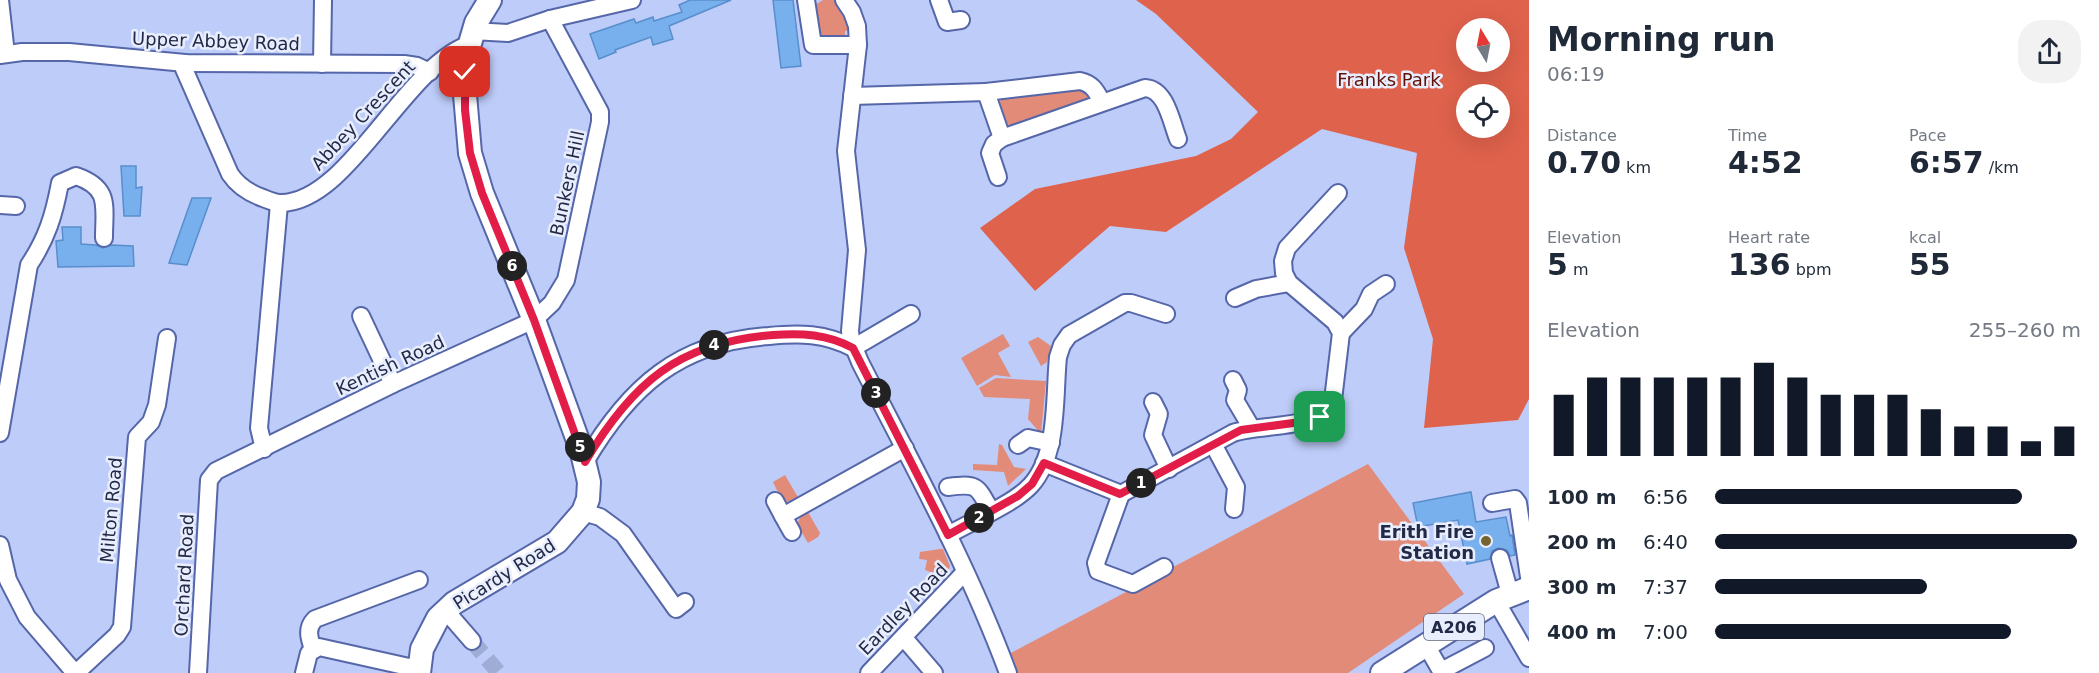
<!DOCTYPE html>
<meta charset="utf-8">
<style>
:root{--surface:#fff;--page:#f2f2f3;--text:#1f2937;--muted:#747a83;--accent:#111827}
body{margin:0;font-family:"DejaVu Sans",sans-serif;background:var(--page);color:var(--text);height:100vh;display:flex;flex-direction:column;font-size:22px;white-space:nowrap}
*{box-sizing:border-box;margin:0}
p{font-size:20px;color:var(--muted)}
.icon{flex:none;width:33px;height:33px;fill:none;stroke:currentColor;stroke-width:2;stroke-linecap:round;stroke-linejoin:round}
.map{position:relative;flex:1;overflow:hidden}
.sheet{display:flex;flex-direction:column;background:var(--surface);width:570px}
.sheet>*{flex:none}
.needle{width:39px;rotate:350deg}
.controls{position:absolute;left:1456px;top:18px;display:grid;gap:12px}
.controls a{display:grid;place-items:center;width:54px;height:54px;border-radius:50%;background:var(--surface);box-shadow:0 6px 24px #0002;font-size:30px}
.pin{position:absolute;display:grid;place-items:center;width:51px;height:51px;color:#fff;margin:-26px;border-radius:12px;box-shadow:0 3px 9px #0006}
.km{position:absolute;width:30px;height:30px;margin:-15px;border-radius:50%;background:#222;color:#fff;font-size:16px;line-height:30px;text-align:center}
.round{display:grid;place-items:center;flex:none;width:63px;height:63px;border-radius:24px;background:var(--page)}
.overview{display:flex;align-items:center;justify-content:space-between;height:102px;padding:0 18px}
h1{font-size:33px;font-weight:700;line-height:45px}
.figures{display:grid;grid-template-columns:repeat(3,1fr);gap:9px;height:102px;padding:6px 18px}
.figures div{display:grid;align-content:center}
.figures b{font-size:30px;font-weight:700}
.figures small{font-size:16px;font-weight:400}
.figures p{font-size:16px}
.chart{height:168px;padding:12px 18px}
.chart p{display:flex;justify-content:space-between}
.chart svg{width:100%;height:108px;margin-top:6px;stroke:var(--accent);stroke-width:6}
ul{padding:0 18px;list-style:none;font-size:20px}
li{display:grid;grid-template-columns:96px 72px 1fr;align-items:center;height:45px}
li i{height:15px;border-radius:8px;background:var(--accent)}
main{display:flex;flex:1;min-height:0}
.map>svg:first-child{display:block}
.green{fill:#e28b79}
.forest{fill:#df624c;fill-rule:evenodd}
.building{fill:#78b0ee;stroke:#588ecb;stroke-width:1.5}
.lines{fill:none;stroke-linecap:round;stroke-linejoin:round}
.minor-tunnel{stroke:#9facd5;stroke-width:16;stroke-dasharray:16 8;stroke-linecap:butt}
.minor-casing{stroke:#5566a9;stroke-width:20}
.major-casing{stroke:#5566a9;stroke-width:26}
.minor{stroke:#fff;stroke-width:16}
.major{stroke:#fff;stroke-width:22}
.route-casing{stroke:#fff;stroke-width:12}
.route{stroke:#e11d48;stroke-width:8}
.poi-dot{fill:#746432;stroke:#e9eefe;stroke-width:2}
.labels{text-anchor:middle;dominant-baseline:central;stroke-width:5;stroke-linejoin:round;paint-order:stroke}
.shield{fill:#e9eefe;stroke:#5e657e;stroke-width:1.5}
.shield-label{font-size:16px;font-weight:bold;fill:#232a47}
.street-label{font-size:18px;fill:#232a47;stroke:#e9eefe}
.park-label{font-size:18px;fill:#611105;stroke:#e9eefe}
.poi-label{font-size:18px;font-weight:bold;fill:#232a47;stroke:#e9eefe;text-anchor:end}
</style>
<main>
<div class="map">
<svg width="1529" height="673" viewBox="0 0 1529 673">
<rect width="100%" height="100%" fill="#beccf9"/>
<g class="green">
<path d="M823,0H837L843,12L849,30L845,31V36C837,40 829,41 821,36L815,5Z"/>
<polygon points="1083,86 1089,93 1087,100 1010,126 1004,121 999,105 1001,99 1005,96"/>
<polygon points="1003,334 1010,346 998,353 1011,377 995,375 977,386 961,358"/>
<polygon points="1038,337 1051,346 1047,362 1041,366 1028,342"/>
<polygon points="996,378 1046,381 1041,434 1028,419 1030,399 984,397 979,388"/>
<polygon points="999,444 1002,445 1014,467 1026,469 1008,486 1004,472 973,470 973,464 997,465"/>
<polygon points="1368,464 1464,594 1348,673 1018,673 1011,653"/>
<path d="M785,475L799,499C783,508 779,494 773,482Z"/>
<polygon points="808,512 820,533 818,537 808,543 797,524 801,516"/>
<polygon points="940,549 943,549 950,566 946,578 925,570 927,560 919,559 920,552"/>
</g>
<path class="forest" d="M1136,0H1529V399L1518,420L1424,428L1433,339L1404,248L1417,153L1322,129L1166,232L1110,226L1035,291L980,228L1035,189L1196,156L1231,139L1258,112L1156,14ZM1500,28V62H1467V28ZM1500,94V128H1467V94Z"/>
<g class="building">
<polygon points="690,0 731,0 669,26 673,39 653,45 651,37 615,50 616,52 599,59 590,34 634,19 636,23 653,17 654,21 682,12 679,5"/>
<polygon points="773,0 793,0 801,66 781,68"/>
<polygon points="121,166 136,166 136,188 142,187 140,216 124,216"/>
<polygon points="192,198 211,198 187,265 169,263"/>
<polygon points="62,227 81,227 81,244 96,245 103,248 111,245 133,246 134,266 58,267 56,241 63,240"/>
<polygon points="1471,492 1476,522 1506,517 1510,536 1512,535 1515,555 1510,556 1507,550 1498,548 1492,551 1490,559 1467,564 1458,520 1418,527 1413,503"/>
</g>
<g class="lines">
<polyline class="minor-tunnel" points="472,641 499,673"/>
<g class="minor-casing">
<g id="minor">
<polyline points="0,0 6,54"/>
<polyline points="806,0 813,45 858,45"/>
<path d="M844,0L852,12L857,26L858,45L846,151L857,250L850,331L851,340L860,362C912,464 968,565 1008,673"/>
<polyline points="939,0 947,22 961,20"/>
<polyline points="472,31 508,33 550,19 632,0"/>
<polyline points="0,55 22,52 69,52 185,63 404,64 417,66 430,72"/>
<path d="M185,63L184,69L188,78L230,174C238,186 249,193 263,198C268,200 275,203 280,203C348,204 404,66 470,44"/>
<polyline points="322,64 323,0"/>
<path d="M986,92L1080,81C1093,84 1096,91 1102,102"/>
<path d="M852,96L986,92L1002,138L1145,88C1166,89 1171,121 1178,139"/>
<polyline points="998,177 990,153 994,144 1002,138"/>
<polyline points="0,205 16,206"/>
<polyline points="1235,298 1256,289 1289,283"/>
<polyline points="361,316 393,384"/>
<polyline points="1341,333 1364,309 1371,294 1386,284"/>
<polyline points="1233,380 1238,390 1235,400 1251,427"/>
<polyline points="1153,402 1159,414 1153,435 1169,469"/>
<path d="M0,433L29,265C47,238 54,215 60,183L76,176C111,188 104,206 104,238"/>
<polyline points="1213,444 1236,487 1234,509"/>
<polyline points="1018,445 1028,438 1051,443"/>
<polyline points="264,449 259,428 279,204"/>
<path d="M585,462C629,387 679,342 769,336C799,333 825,333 853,348L911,314"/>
<path d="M1044,463L1121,494L1233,433C1260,423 1323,431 1333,400L1341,333L1335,322L1289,283L1284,273L1283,261L1287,248L1338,193"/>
<path d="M948,487C978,483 977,486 991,511"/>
<polyline points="1121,494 1096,563 1098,571 1133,584 1164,567"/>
<polyline points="775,501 783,516 905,448"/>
<polyline points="1492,503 1515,499 1518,503 1529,577"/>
<polyline points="583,512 600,517 623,534 676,609 685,602"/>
<polyline points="783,516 792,532"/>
<path d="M948,535C971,522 1015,503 1031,485C1059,454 1054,396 1058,357L1062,345L1069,335L1125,303H1131L1166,314"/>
<polyline points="0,545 8,580 27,617 75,673"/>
<polyline points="1500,558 1510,594"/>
<polyline points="1496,601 1529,658"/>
<polyline points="446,611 472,641"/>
<polyline points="904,638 934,673"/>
<polyline points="1426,645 1441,671 1485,648"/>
<path d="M313,649C309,638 306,628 315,619L419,580"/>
<polyline points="76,673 117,635 122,627 137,437 151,422 157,405 167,338"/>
<polyline points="198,673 209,480 216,471 393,384 534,320 552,303 566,280 600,122 600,112 550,19"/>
<polyline points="304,673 309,653 319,647 409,667 419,666"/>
<polyline points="869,673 965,572"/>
</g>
</g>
<g class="major-casing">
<g id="major">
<polyline points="419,673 422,649 438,618 454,603 557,542 583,512 588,499 589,482 581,449 534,320 482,193 470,153 464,83 466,57 476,23 490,0"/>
<polyline points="1382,673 1496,601 1529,588"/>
</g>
</g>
<use href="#minor" class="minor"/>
<use href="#major" class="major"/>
</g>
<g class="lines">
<g class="route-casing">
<path id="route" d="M465,72V110L470,153L482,193L534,320L585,462C632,383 679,342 773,335C802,333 827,334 853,348L948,535L1018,496L1032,484L1044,463L1120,494L1241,430L1308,421L1320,417"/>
</g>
<use href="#route" class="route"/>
</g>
<circle class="poi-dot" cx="1486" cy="541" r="6"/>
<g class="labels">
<rect class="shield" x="1424" y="614" width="60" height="26" rx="4.5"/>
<g class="shield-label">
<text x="1454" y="627">A206</text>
</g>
<g class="street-label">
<text transform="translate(216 41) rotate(2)">Upper Abbey Road</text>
<text transform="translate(363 115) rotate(-47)">Abbey Crescent</text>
<text transform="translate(567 183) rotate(-78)">Bunkers Hill</text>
<text transform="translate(390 365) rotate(-25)">Kentish Road</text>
<text transform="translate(111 510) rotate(-85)">Milton Road</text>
<text transform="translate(504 574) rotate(-32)">Picardy Road</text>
<text transform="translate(184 575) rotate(-87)">Orchard Road</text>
<text transform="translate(903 609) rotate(-46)">Eardley Road</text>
</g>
<g class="park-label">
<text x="1389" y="79">Franks Park</text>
</g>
<g class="poi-label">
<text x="1474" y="531">Erith Fire<tspan x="1474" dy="21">Station</tspan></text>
</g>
</g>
</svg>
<div class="controls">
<a><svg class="needle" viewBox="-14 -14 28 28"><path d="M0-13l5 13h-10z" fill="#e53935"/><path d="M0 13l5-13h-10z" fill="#747a83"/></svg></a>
<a><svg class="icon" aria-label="locate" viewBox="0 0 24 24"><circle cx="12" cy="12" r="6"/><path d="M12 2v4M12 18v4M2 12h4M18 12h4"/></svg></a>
</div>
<div class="pin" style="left:1320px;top:417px;background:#1e9e55"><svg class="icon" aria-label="arrive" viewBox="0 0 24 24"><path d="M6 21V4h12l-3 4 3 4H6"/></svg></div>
<div class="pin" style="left:465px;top:72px;background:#d93025"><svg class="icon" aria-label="check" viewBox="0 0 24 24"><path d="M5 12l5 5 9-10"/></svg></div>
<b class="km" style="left:1141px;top:483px">1</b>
<b class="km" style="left:979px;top:518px">2</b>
<b class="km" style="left:876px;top:393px">3</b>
<b class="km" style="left:714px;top:345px">4</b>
<b class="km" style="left:580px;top:447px">5</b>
<b class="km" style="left:512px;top:266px">6</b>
</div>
<section class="sheet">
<div class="overview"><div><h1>Morning run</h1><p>06:19</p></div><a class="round"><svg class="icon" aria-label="share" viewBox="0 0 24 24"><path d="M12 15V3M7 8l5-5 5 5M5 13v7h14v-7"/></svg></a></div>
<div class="figures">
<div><p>Distance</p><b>0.70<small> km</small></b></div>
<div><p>Time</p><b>4:52</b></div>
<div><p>Pace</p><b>6:57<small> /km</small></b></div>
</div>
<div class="figures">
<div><p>Elevation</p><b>5<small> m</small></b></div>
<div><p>Heart rate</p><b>136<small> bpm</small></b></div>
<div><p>kcal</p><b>55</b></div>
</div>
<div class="chart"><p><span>Elevation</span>255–260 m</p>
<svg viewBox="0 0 160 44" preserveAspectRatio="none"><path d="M5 44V19M15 44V12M25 44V12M35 44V12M45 44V12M55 44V12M65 44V6M75 44V12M85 44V19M95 44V19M105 44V19M115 44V25M125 44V32M135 44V32M145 44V38M155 44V32"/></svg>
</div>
<ul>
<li><b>100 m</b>6:56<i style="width:84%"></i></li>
<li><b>200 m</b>6:40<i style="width:99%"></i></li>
<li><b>300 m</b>7:37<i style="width:58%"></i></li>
<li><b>400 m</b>7:00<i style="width:81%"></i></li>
</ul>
</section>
</main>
